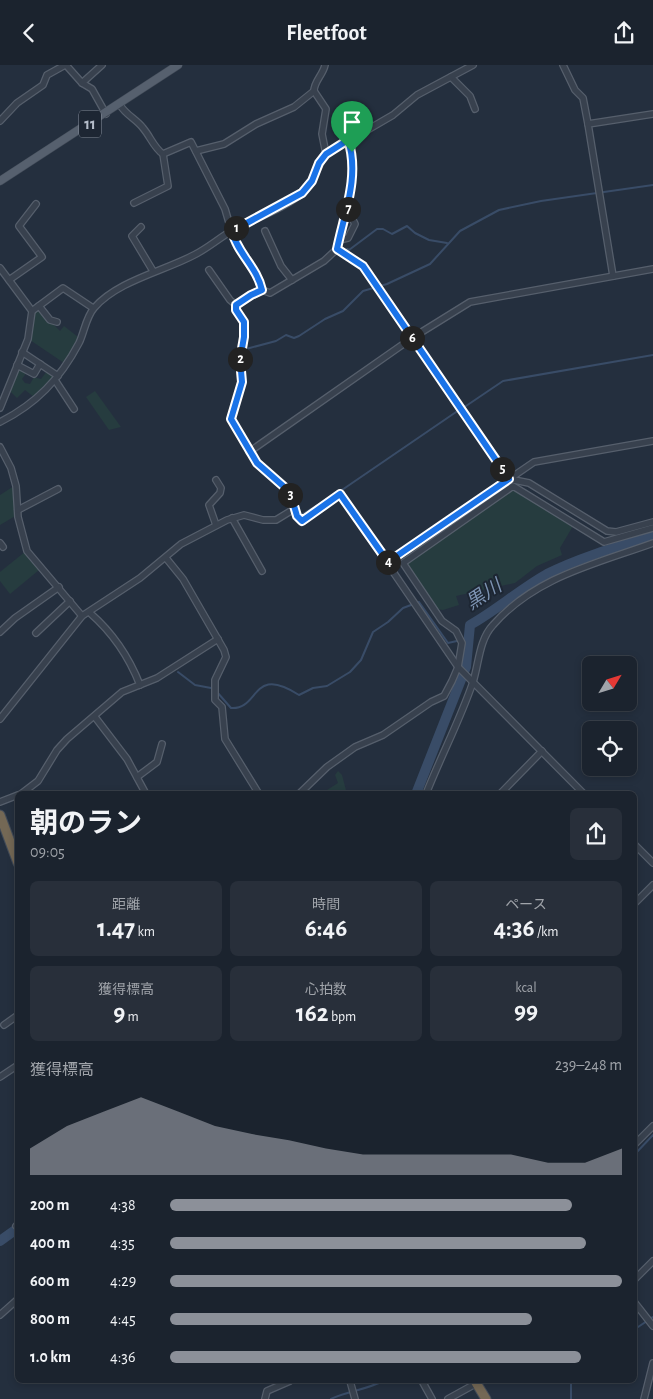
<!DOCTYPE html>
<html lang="ja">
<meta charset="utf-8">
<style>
:root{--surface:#1b232e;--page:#282f3a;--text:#f1f3f6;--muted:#a0a4aa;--line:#39404a;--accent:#8c9099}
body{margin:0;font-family:"Alegreya Sans","Noto Sans JP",sans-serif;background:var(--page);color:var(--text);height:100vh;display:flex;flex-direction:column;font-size:19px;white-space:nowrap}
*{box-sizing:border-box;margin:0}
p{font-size:16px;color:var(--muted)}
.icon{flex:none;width:28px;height:28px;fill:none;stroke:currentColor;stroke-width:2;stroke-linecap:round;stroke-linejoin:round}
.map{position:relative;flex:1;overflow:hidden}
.side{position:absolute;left:15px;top:726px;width:622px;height:592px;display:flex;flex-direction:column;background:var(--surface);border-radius:8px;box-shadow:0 2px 8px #0003,0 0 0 1px var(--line)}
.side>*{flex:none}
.needle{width:32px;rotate:52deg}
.tools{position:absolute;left:582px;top:591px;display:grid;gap:10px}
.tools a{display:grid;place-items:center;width:55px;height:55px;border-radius:8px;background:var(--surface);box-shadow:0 2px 8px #0003,0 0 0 1px var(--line);font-size:25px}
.pin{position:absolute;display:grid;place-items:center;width:42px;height:42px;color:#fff;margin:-51px -21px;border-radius:50% 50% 50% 0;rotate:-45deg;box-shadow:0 0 5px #0007}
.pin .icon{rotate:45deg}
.km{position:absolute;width:25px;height:25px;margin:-12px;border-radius:50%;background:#222;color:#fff;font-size:14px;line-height:25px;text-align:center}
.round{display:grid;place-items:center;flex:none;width:52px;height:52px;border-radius:8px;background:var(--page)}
.overview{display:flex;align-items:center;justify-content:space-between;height:85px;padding:0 15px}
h1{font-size:28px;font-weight:700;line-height:38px}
.stats{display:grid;grid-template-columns:repeat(3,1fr);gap:8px;height:85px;padding:5px 15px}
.stats div{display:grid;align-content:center;border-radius:8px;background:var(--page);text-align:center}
.stats b{font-size:25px;font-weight:700}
.stats small{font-size:14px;font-weight:400}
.stats p{font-size:14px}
.chart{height:140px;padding:10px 15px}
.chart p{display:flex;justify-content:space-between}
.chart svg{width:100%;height:90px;margin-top:5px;fill:var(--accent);opacity:.7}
ul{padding:0 15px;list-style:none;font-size:16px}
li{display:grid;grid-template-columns:80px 60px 1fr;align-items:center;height:38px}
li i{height:12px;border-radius:6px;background:var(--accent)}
header{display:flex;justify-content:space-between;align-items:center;height:65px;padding:0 15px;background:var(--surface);font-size:22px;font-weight:700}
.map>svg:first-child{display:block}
.green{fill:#263c3f}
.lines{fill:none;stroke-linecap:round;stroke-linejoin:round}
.stream{stroke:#394c67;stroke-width:2}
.river{stroke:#394c67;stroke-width:10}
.minor-casing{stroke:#565f6c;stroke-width:8}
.major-casing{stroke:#414a57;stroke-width:9}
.highway-casing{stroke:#434c59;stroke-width:11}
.minor{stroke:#38414e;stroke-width:5.5}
.major{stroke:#56606e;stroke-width:8}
.highway{stroke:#746855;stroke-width:9}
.route-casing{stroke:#fff;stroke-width:10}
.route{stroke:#1a73e8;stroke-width:6}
.labels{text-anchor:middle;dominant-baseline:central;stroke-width:4;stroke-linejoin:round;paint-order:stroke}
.shield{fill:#1d2633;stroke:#878f9c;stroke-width:1}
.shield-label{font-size:16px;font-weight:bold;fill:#b4bcc9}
.water-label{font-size:19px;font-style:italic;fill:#7c92b1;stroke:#1d2633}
</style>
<header><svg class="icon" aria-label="back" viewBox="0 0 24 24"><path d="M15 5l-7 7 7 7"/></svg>Fleetfoot<svg class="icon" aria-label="share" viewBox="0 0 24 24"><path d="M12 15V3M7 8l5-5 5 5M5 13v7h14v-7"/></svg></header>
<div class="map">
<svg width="653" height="1334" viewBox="0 0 653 1334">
<rect width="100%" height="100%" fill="#242f3e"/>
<g class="green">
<polygon points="38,244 60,266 64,261 78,272 64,298 30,275 34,248"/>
<polygon points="18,303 27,307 22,314 25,318 30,319 34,312 41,314 47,306 54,311 34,332 25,325 17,333 10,326"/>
<polygon points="95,326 121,362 109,365 86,332"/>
<polygon points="14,421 17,450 0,460 0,430"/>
<polygon points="513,423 573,461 560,483 562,490 537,501 515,518 456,531 459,540 443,545 437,544 406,498"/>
<polygon points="26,486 39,505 10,529 0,516 0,507"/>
<polygon points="338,706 342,710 347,729 324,729 327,725 338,718 335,710"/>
</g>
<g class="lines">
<g class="stream">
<polyline points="347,184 349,185 377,164 383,164 392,169 407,161 415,168 429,175 447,178"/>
<polyline points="246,284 276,276 286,270 294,273 299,271 325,254 343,246 363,226 387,219 430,199 460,166 499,145 541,136 653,120"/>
<polyline points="463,343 503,316 653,290"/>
<polyline points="339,427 459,345"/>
<polyline points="301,450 333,431"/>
<path d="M178,607L195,620L211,623L217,627L231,643C260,645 251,599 299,630L313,623L327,621L350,607L361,595L373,567L388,557L403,543L419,537L448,578L470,573"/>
<polyline points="635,1089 653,1070"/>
<polyline points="635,1264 653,1252"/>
<polyline points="571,1316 571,1334"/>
<path d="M331,1334C347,1326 366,1325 383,1316"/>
</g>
<g class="river">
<path d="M416,729L466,602L470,560C497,545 520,524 547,509C581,492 617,482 653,471"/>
<polyline points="0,1176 18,1163"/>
</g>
<g class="minor-casing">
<g id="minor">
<polyline points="66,0 82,18 92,24 106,49"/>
<polyline points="563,0 575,25 583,33 588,59"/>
<polyline points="451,12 470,31 475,44"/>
<polyline points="82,18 102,0"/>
<polyline points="314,26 326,44 322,69 326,89"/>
<path d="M120,40C126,50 136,54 143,63C150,71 154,83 163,89L191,77L225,144L235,178L259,214L262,225"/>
<polyline points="0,56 17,38 43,20 47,10 65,0"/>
<polyline points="348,75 353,99 348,145 337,184 324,196 270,228 262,225 236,240 236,245 244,257 244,271 240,295 242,317 231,354 257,398 290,427 297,451 302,456 340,429 458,602 584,729"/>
<path d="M196,86L224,79L256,59L294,42L314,26C314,16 323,10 325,0"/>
<polyline points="134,138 168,121 163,89"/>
<polyline points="141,162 132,171 153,206"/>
<polyline points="265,166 281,201 292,215"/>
<polyline points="339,175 348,173 355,159 348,145"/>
<polyline points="337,184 363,201 509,414 529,418 607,466 616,467 653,457"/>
<polyline points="0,203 32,246 28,274 0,343"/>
<polyline points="209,205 230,235 236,240"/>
<polyline points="613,211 588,59 653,49"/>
<polyline points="9,215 42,192 19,161 36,139"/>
<polyline points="39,241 50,255 57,257"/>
<polyline points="32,246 63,223 93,243"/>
<polyline points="22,287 58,311"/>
<polyline points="17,300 34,309 40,299"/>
<polyline points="55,315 74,344"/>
<path d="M0,357C36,339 60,314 79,278C84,268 86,252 94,243C117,216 164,206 194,190C208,183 219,173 233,165C253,154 286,143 303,127C314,117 317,101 326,89L393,50L417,30L473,0"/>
<polyline points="0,382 11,403 16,421 18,452 27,486 82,551"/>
<polyline points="249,387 412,273 470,237 653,204"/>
<polyline points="18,445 58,424"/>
<polyline points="232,453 262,506"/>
<polyline points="216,460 209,440 220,428 221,423 216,415"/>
<polyline points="0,478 3,482"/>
<polyline points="166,493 183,514 224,585 226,592 215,615 215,635 222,642 225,674 259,729"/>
<polyline points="388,497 534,397 653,376"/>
<path d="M90,548C113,568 129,592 140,620"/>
<polyline points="0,567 15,553 59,522"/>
<polyline points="36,568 70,536"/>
<polyline points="95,652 127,694 146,729"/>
<polyline points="0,654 82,551 140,513 181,479 227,455 244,450 263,455 276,455 294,444"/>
<polyline points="137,712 157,697 162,679"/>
<polyline points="21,729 38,716 57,685 67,674 122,627 157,613 218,574"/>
<polyline points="299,729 327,702 355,682 383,670 431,637 444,631 452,616 458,602 462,578 456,566 442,556 403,498 513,421 604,477 653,463"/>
<path d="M426,729C441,691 460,655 473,617C479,598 479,575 493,560C535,512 595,499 653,478"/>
<polyline points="500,729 542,686"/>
<polyline points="0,737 18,730"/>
<polyline points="635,780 653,798"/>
<polyline points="635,838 653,820"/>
<polyline points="4,960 18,950"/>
<polyline points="0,1012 18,1000"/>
<polyline points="635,1079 653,1061"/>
<polyline points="16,1161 18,1159"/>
<polyline points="635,1214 653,1196"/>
<polyline points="635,1238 653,1261"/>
<polyline points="0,1250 18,1234"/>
<polyline points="350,1316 355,1334"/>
<polyline points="422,1316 432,1334"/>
<polyline points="265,1334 267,1326 290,1316"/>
<polyline points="448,1334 477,1318"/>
<polyline points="644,1334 653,1298"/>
</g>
</g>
<g class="major-casing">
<polyline id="major" points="0,116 178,0"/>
</g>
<g class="highway-casing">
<g id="highway">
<polyline points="0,750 18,798"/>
<polyline points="475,1316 486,1334"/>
</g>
</g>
<use href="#minor" class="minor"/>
<use href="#major" class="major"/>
<use href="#highway" class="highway"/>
</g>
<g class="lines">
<g class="route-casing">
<path id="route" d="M348,75C360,111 344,149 337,184L363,201L509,414L388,497L340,429L302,456L297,451L290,427L257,398L231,354L242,317L240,295L244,272V257L236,245V240L251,230L262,225C257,202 237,188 232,166L302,128L312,116L319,98L326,89Z"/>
</g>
<use href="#route" class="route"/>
</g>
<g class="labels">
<rect class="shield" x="79" y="45.5" width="22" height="27" rx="4"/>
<g class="shield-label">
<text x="90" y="59">11</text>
</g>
<g class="water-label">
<text transform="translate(484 530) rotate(-33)">黒川</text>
</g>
</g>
</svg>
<div class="tools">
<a><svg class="needle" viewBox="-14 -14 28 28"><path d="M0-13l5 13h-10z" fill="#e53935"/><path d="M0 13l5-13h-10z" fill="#a0a4aa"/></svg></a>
<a><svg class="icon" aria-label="locate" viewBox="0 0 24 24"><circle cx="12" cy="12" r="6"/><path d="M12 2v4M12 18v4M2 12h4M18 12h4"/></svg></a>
</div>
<div class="pin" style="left:352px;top:87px;background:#1e9e55"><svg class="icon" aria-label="arrive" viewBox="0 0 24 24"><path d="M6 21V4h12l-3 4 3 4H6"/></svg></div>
<b class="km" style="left:236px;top:163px">1</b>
<b class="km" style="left:240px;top:294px">2</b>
<b class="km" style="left:290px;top:430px">3</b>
<b class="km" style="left:388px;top:497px">4</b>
<b class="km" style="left:502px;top:404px">5</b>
<b class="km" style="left:412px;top:273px">6</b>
<b class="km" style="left:348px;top:144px">7</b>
<section class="side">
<div class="overview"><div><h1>朝のラン</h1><p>09:05</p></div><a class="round"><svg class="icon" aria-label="share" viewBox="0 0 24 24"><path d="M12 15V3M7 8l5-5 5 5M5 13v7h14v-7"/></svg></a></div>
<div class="stats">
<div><p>距離</p><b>1.47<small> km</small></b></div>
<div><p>時間</p><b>6:46</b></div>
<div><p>ペース</p><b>4:36<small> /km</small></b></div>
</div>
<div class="stats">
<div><p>獲得標高</p><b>9<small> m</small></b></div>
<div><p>心拍数</p><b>162<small> bpm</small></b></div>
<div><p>kcal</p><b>99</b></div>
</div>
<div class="chart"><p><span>獲得標高</span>239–248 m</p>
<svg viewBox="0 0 160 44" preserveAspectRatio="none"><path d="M0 44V31L10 20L20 13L30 6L40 13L50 20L60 24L70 27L80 31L90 34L100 34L110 34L120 34L130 34L140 38L150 38L160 31V44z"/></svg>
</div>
<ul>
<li><b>200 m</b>4:38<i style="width:89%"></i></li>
<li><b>400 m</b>4:35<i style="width:92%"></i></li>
<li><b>600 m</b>4:29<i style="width:100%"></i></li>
<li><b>800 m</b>4:45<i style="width:80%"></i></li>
<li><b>1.0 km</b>4:36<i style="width:91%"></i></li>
</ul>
</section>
</div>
